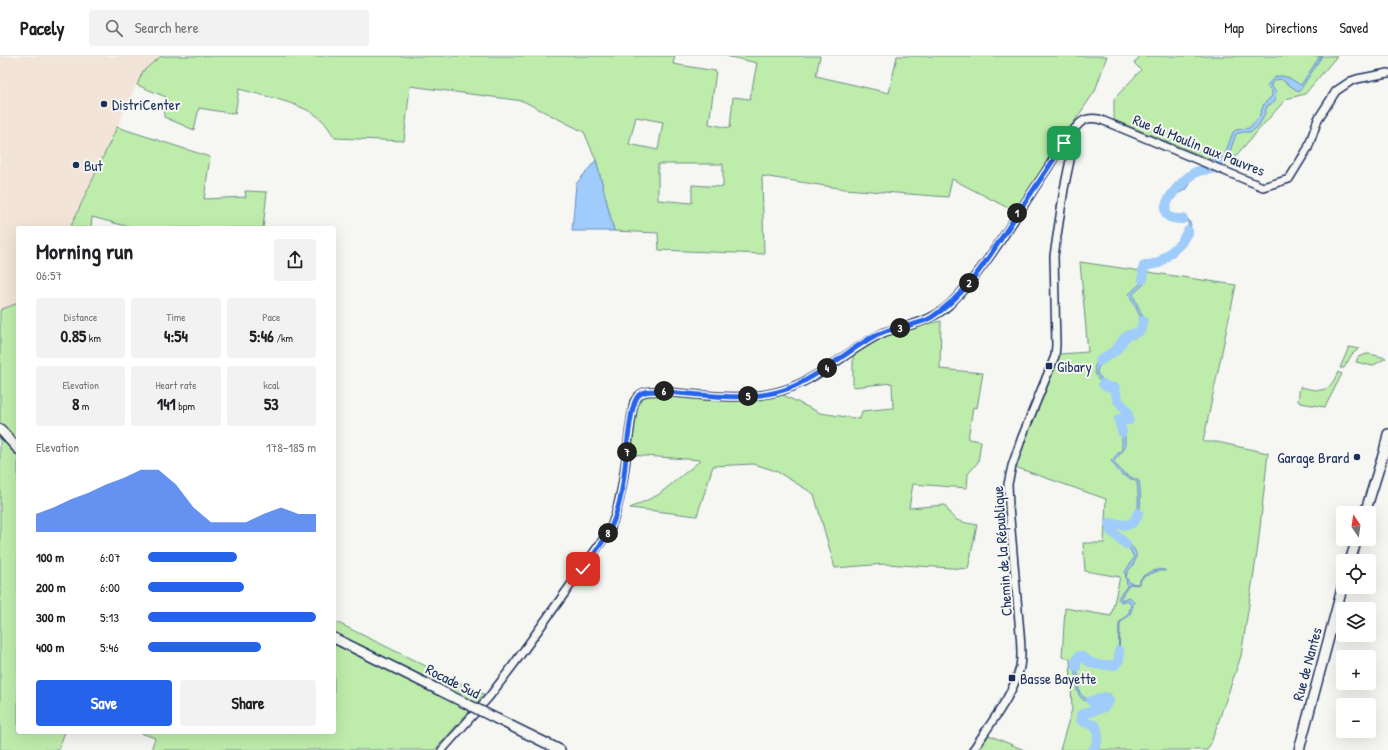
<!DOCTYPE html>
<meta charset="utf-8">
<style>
:root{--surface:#fff;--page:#f2f2f2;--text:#202124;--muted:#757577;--line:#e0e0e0;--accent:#2563eb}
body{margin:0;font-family:"Patrick Hand",sans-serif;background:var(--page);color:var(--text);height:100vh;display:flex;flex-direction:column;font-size:15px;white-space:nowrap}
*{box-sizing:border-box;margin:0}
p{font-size:13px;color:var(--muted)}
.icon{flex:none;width:22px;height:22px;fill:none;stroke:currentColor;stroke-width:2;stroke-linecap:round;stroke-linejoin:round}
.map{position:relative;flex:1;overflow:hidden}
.side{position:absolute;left:16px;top:170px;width:320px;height:508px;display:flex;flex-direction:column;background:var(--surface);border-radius:4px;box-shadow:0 4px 16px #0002}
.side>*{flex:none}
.needle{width:26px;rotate:347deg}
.buttons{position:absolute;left:1336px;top:450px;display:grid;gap:8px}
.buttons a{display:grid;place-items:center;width:40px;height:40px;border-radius:4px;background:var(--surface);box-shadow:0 4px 16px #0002;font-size:20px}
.pin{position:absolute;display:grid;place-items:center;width:34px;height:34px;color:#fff;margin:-17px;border-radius:8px;box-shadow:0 2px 6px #0006}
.km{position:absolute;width:20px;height:20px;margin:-10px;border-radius:50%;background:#222;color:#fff;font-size:11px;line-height:20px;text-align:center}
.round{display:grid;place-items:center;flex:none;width:42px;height:42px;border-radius:4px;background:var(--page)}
.overview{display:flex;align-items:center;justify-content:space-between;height:68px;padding:0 20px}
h1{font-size:22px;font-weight:700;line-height:30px}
.stats{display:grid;grid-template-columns:repeat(3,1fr);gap:6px;height:68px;padding:4px 20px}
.stats div{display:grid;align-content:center;border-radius:4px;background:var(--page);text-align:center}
.stats b{font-size:17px;font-weight:700}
.stats small{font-size:11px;font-weight:400}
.stats p{font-size:11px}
.chart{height:112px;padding:8px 20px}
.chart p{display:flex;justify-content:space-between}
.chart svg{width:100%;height:72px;margin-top:4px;fill:var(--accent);opacity:.7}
.cta{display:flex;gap:8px;margin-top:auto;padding:8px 20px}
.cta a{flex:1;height:46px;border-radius:4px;background:var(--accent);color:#fff;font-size:16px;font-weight:700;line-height:46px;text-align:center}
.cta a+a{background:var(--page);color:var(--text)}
ul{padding:0 20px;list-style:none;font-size:13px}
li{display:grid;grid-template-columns:64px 48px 1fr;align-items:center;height:30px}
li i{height:10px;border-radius:5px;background:var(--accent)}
header{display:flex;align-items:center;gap:24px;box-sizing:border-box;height:56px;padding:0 20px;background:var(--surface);border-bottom:1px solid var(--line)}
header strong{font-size:19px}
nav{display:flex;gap:22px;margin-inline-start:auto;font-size:14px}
.search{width:280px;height:36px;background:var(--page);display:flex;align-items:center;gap:10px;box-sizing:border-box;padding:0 14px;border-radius:4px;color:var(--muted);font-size:15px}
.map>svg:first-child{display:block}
.built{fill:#f2e5d7}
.green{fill:#beecab;stroke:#6c8e84;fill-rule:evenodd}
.water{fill:#9fccfa;stroke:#6a8dbc}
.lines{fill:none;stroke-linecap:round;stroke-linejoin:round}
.river{stroke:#9fccfa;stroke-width:10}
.minor-casing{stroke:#1b2f5e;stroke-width:10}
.major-casing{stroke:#1b2f5e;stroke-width:12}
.minor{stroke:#f6f6f2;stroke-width:7}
.major{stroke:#f6f6f2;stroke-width:9}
.major-bridge-casing{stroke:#1b2f5e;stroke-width:12;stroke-linecap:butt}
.major-bridge{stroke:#f6f6f2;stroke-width:9}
.route-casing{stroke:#fff;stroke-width:8}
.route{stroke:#2563eb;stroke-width:5}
.poi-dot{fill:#1b2f5e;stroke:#f6f6f2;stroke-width:1.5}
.labels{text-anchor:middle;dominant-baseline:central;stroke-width:4;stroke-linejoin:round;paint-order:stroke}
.poi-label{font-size:15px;fill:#1b2f5e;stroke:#f6f6f2;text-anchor:start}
.street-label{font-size:15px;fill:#1b2f5e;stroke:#f6f6f2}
</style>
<header>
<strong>Pacely</strong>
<div class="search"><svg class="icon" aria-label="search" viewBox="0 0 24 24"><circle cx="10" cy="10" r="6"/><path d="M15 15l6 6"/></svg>Search here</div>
<nav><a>Map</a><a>Directions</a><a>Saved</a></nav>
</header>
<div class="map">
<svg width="1388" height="694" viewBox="0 0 1388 694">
<rect width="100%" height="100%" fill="#f6f6f2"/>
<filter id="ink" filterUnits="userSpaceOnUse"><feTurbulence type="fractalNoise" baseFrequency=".025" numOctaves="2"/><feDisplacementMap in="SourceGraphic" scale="8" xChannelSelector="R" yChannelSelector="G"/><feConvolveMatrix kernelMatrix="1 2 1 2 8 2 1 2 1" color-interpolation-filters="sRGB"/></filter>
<g filter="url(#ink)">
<polygon class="built" points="0,0 161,0 143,15 70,172 18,172 18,247 0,254"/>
<g class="green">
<path d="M161,0H675L673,8L716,15L709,68L730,72L733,41L750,43L757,7L726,0H820L816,20L889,37L897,0H1107L1095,35L1014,155L952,123L948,141L845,133L762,120L764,198L659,194L658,177L614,175L596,104L584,76L523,45L410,30L404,85L335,82C331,76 327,69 322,64C304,47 263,40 239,33L235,58L199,52L194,74L164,61L166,41L137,29L143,15ZM636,61L663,66L658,94L629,88ZM658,108H723V131L692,129V147L658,144Z"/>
<polygon points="1140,0 1337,0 1305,38 1286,43 1232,104 1212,104 1114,64 1114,43 1141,14 1134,7"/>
<polygon points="117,71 210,101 204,143 246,141 245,135 267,136 263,172 133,172 92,161 91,172 70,172"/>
<polygon points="1080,206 1236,229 1203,386 1217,386 1268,397 1258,490 1241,600 1211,687 1207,694 1060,694 1072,653 1070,603 1062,601 1065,552 1111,560 1120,521 1085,515 1083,487 1104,487 1106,443 1012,410 1060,298 1088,296"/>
<polygon points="18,247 18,676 65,676 58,694 0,694 0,254"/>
<path d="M941,265L940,313L983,317L977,352L973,351L968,383L981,385L978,406L968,418L967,432L913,428L909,452L945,449C954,467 959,465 977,469L968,513L885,508L835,512L814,438L776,415L754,408L713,410L697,460L630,452L658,439L701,404L630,399L637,347L641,340L650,337L739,344L781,338L820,357L860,363L862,355L893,352L892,327L853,331V297L878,282L902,274Z"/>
<polygon points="1349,291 1359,293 1352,298 1344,312 1340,312"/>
<polygon points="1367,298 1370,298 1386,302 1372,310 1356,306 1358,301"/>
<path d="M1338,316L1342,318L1325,351L1300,347L1298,345L1300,331C1321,335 1328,339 1338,316Z"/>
<polygon points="334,565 440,617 484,638 435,694 151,694 155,682 138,676 334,676"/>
<polygon points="989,679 1024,694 979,694"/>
</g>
<g class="water">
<path d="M1320,0H1322L1299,36L1281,23L1276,24L1271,28V30L1276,36L1275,46L1267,50C1265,59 1259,74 1249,76C1244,76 1241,76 1236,78L1226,107L1219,109L1216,107L1224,101L1233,76L1236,74L1249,72L1259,61L1264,48L1272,40V35L1267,30C1278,13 1287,21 1301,29Z"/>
<polygon points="596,104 614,175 572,175 576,128"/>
<path d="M1214,113H1216L1212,117H1205L1194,120L1187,133L1173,140L1166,157L1169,161L1188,163L1191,169C1184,190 1171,197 1156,211L1149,209L1144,213V228L1133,238V239L1143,261L1144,273L1135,282L1126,283C1123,287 1121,293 1117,297C1108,304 1098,304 1097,317L1107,330H1115L1117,344L1125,350L1131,365V367L1119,368L1125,379V392L1114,405V407L1125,418L1139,425C1141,435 1143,468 1130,472C1124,474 1117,471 1111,470L1112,478C1121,483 1141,491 1135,505C1133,512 1128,512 1126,521L1130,527L1137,528C1139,526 1141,522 1143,520C1148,516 1159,512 1165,514V515H1158L1143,521L1138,529L1130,528L1121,541L1122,544L1128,541L1131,542L1134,547L1130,558L1120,567L1119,608L1115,613C1100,612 1092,614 1080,603L1077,605C1076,610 1078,612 1078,617C1080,630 1074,641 1093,644L1103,638H1110L1112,642C1111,651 1103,657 1094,658C1089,659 1085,658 1081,661L1082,666H1095L1097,670L1099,687L1094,694H1092C1097,685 1099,680 1095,670L1079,665L1080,658C1090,657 1104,656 1108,646L1105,641C1100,643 1095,646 1090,646C1075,644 1076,628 1075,617C1075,610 1073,605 1080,600L1093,609L1113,610L1117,607L1118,603L1119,567L1129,556L1131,549L1128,544L1121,546L1118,542L1127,530L1125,516L1134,502L1130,493L1112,480L1108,467L1128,470C1142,461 1138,441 1137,426L1121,418L1111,405L1122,393V381L1117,364L1128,365L1124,354L1115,344L1114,332C1106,331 1104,331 1099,324C1085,305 1106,303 1115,295C1119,291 1122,285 1126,280L1136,279L1141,272L1140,260L1129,238L1142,226V212C1149,208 1152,210 1157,208C1159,207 1162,203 1164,202C1175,193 1190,182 1188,166L1185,164L1168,161C1165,157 1163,151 1165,146C1168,139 1188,123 1194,117L1198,116L1212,115Z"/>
</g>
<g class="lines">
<g class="river">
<path d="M1183,163C1179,163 1171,163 1168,160C1157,148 1186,121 1196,116C1207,111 1209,118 1221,106"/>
<polyline points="1143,223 1143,213 1144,210 1159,207 1181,187 1188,175"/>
<path d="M1100,305C1105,300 1111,298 1116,294C1120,290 1122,284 1126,281C1134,274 1141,282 1143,265"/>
<polyline points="1103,328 1107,331 1115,332 1117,343 1127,355 1129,364 1119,363 1122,376"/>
<path d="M1126,488L1111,475L1109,467C1123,468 1133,474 1138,457"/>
<path d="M1076,611V606L1079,600C1084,601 1087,604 1091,607C1098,610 1107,609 1115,609L1119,604V595"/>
<path d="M1091,645L1105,641L1107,642L1109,645L1104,651L1081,659V664L1084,666L1096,670C1099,679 1099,686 1093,694"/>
</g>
<g class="minor-casing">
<g id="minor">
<path d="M442,694L489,641L514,608L610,474C626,434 626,389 634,346C639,337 644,335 655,335C697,338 752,348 792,331C825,318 851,292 883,277C889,274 897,273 903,271C920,267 936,261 949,249C988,211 1016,159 1046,115C1056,99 1066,81 1079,68C1085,62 1091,62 1099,63L1263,131L1289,123L1308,92L1318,63L1336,35L1351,25L1357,23L1388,17"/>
<path d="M973,694C989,669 1013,640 1020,611C1022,600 1021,588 1020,577L1009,451L1008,428L1012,410L1022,381L1055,300L1056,289L1054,200L1064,133L1075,80L1074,75"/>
</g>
</g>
<g class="major-casing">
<g id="major">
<polyline points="0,373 18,393"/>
<polyline points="1365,457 1384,396 1388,378"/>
<polyline points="1350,505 1357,483"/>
<polyline points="334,582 439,634"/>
<polyline points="497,663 560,694"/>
<polyline points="1299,694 1343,529"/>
</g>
</g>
<use href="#minor" class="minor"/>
<use href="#major" class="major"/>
<g class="major-bridge-casing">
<polyline id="major-bridge" points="439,634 497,663"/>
</g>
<use href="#major-bridge" class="major-bridge"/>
</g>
</g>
<g class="lines" filter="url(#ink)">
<g class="route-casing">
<path id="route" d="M583,513C595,496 610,479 616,458C624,434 625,407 628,382C630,371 631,349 638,340C642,335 649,335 655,335C698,338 752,348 792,331C820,319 844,298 869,283C874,280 880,277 886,275C900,270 918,270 932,261C969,237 992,196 1016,160C1032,135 1049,112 1064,87"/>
</g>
<use href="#route" class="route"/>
</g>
<g class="poi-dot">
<circle cx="104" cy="48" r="4"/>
<circle cx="76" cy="109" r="4"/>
<rect x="1045" y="306" width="8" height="8" rx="2"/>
<circle cx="1357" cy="401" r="4"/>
<rect x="1008" y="618" width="8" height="8" rx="2"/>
</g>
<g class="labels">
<g class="poi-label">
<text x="112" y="48">DistriCenter</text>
<text x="84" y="109">But</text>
<text x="1057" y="310">Gibary</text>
<text x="1349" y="401" text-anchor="end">Garage Brard</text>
<text x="1020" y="622">Basse Bayette</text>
</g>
<g class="street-label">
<text transform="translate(1199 89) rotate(22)">Rue du Moulin aux Pauvres</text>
<text transform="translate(1002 495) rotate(-94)">Chemin de la République</text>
<text transform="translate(1307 608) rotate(-75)">Rue de Nantes</text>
<text transform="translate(453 625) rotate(27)">Rocade Sud</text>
</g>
</g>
</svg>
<div class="buttons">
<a><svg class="needle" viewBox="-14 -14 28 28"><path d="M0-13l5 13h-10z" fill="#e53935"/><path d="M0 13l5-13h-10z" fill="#757577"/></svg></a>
<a><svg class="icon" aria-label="locate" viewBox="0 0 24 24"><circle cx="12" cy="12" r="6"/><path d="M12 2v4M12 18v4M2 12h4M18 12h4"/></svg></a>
<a><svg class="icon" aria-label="layers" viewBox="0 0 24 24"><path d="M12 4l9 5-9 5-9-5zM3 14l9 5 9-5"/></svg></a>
<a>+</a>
<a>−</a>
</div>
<div class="pin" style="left:1064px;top:87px;background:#1e9e55"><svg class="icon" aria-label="arrive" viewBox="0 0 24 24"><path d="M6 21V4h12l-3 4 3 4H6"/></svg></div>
<div class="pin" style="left:583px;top:513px;background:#d93025"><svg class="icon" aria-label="check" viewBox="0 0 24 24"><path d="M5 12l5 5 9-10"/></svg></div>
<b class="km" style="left:1017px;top:157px">1</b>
<b class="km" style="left:969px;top:227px">2</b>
<b class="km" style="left:900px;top:272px">3</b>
<b class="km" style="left:827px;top:312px">4</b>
<b class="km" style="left:748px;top:340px">5</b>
<b class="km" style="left:664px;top:335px">6</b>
<b class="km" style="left:627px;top:396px">7</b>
<b class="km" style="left:608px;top:477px">8</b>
<section class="side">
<div class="overview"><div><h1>Morning run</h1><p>06:57</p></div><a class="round"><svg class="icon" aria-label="share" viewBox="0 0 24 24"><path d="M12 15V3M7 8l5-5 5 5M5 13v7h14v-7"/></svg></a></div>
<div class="stats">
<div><p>Distance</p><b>0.85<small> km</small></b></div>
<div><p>Time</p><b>4:54</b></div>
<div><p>Pace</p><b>5:46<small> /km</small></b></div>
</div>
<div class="stats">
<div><p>Elevation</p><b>8<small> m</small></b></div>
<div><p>Heart rate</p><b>141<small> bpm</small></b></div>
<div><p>kcal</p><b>53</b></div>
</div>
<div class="chart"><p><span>Elevation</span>178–185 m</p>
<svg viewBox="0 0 160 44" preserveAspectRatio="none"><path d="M0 44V33L10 29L20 24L30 20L40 15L50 11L60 6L70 6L80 15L90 29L100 38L110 38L120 38L130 33L140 29L150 33L160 33V44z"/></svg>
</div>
<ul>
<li><b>100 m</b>6:07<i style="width:53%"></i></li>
<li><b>200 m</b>6:00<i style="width:57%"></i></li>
<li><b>300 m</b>5:13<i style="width:100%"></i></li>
<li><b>400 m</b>5:46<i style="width:67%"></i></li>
</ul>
<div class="cta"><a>Save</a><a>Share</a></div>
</section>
</div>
